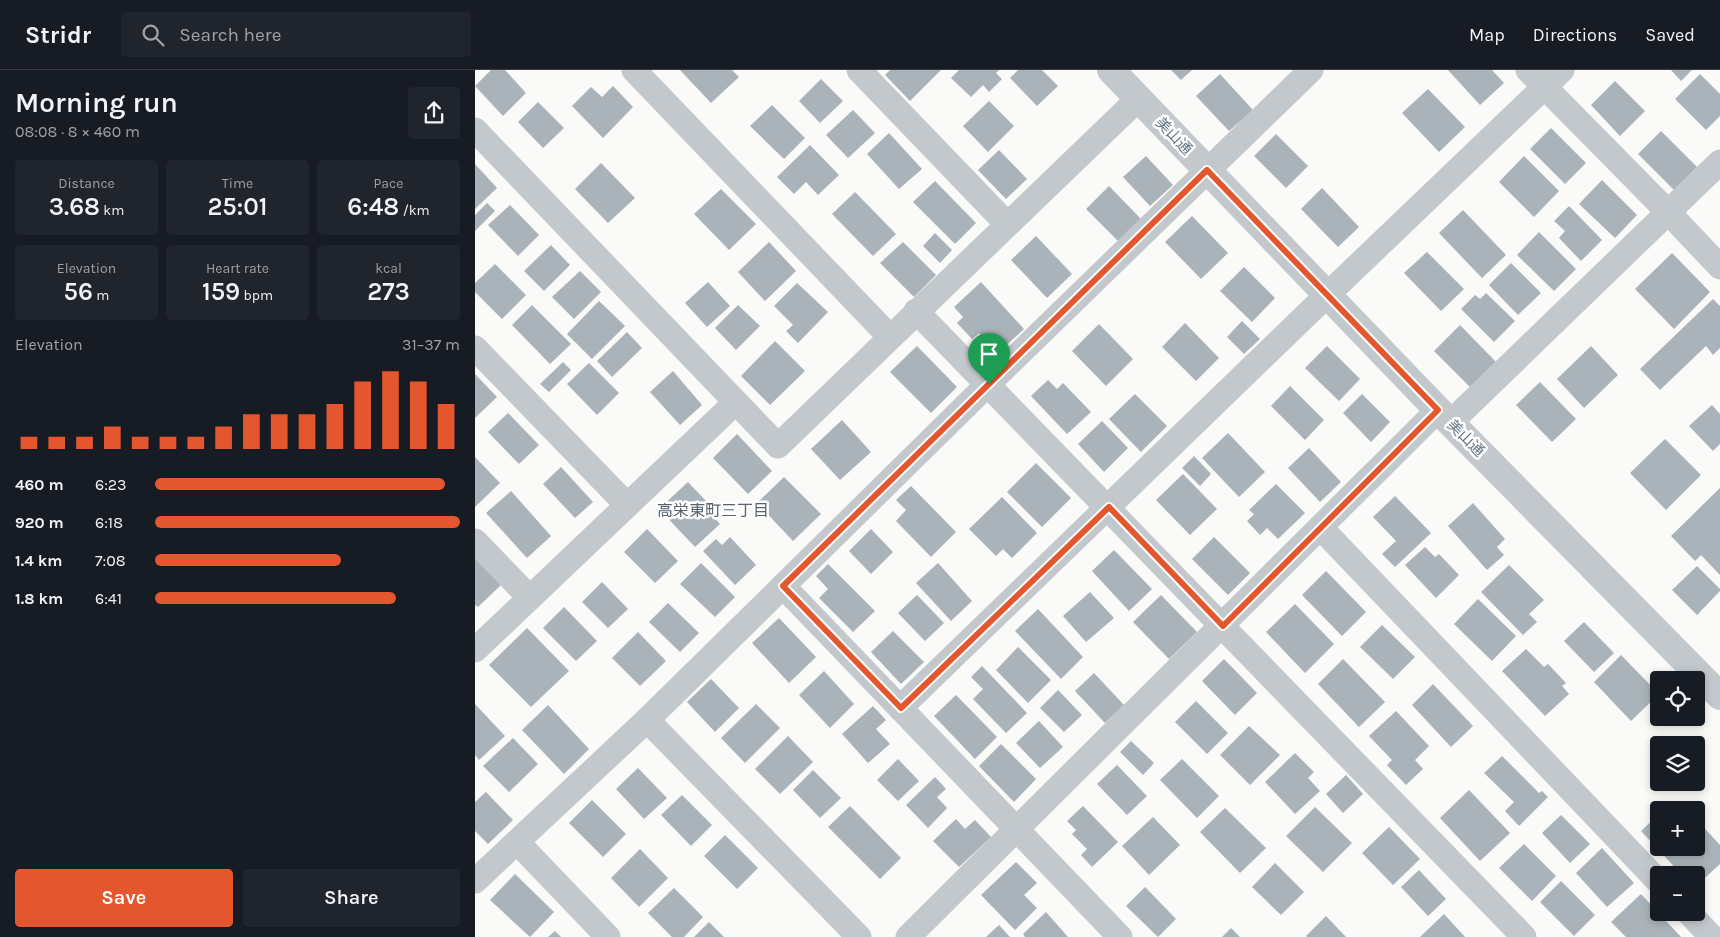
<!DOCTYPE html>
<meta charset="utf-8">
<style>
:root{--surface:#171b24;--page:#20242c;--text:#f1f3f6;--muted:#9ea1a6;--line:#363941;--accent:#e4572e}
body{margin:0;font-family:Karla,"Noto Sans JP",sans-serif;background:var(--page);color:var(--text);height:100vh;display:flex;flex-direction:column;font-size:19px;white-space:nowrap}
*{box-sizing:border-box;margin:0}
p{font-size:16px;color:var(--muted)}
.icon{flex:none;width:28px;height:28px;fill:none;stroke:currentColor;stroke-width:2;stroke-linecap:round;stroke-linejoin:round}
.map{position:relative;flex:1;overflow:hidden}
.panel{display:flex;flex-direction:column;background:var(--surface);width:475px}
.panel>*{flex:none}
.tools{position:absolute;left:1175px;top:601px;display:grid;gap:10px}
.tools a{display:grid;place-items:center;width:55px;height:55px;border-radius:5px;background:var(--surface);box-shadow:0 2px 8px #0003;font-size:25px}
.pin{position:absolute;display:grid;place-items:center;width:42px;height:42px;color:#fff;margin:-51px -21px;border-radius:50% 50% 50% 0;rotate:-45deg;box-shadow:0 0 5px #0007}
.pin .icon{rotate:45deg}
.round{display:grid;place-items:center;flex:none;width:52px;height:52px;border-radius:5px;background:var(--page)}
.head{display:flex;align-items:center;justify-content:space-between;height:85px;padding:0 15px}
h1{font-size:28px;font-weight:600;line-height:38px}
.figures{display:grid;grid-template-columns:repeat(3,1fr);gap:8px;height:85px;padding:5px 15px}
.figures div{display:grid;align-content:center;border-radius:5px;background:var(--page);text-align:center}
.figures b{font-size:25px;font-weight:600}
.figures small{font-size:14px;font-weight:400}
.figures p{font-size:14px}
.chart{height:140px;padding:10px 15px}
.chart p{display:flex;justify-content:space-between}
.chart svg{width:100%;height:90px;margin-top:5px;stroke:var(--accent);stroke-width:6}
.button{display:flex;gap:10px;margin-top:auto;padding:10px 15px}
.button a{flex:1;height:58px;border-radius:5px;background:var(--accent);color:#fff;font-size:20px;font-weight:600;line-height:58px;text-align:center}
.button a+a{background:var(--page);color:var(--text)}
ul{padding:0 15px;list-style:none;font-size:16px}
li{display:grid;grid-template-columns:80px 60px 1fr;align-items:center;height:38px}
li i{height:12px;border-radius:6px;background:var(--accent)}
header{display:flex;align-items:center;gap:30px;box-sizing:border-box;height:70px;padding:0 25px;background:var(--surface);border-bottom:1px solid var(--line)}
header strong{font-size:24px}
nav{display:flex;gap:28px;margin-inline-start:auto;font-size:18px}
.search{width:350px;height:45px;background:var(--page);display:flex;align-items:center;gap:12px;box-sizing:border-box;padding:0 18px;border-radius:5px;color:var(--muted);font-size:19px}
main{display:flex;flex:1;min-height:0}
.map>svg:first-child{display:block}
.building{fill:#aab3b9}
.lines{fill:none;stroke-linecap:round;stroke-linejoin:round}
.minor{stroke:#c3c8cc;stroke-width:25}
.tertiary{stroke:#c3c8cc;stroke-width:28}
.route-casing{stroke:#fff;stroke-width:10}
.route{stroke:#e4572e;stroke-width:6}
.labels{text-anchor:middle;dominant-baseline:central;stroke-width:5;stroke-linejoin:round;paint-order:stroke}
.street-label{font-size:15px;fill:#657683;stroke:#fff}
.neighbourhood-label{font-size:16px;fill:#57646e;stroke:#fff}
</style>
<header>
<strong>Stridr</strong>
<div class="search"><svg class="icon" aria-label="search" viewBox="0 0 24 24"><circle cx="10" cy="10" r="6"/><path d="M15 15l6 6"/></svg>Search here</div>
<nav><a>Map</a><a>Directions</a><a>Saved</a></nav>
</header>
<main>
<section class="panel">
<div class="head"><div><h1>Morning run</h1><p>08:08 · 8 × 460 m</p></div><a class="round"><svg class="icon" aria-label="share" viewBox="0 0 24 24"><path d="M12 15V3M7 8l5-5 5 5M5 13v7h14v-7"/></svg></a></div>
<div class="figures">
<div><p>Distance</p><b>3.68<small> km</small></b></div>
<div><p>Time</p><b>25:01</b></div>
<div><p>Pace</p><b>6:48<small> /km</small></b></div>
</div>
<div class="figures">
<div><p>Elevation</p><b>56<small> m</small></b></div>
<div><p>Heart rate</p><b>159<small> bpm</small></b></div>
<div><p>kcal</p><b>273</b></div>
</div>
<div class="chart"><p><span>Elevation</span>31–37 m</p>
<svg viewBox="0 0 160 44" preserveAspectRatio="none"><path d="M5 44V38M15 44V38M25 44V38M35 44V33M45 44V38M55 44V38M65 44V38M75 44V33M85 44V27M95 44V27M105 44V27M115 44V22M125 44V11M135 44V6M145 44V11M155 44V22"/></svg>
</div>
<ul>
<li><b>460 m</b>6:23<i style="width:95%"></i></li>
<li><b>920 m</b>6:18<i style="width:100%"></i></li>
<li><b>1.4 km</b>7:08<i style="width:61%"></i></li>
<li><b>1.8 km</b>6:41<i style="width:79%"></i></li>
</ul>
<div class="button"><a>Save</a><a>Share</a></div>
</section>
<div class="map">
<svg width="1245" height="867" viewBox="0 0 1245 867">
<rect width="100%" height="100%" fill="#fafaf8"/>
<g class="building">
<polygon points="16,0 30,0 51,23 28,46 0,16"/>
<polygon points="205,0 257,0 264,7 236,33"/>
<polygon points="415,0 466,0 435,31 410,5"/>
<polygon points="484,0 524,0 521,3 527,9 514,22 508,15 496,27 476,8"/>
<polygon points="543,0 567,0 583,16 562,36 535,8"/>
<polygon points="696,0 717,0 706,10"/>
<polygon points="973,0 1017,0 1029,13 1005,35"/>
<polygon points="1196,0 1217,0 1206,11"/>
<polygon points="745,4 778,40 754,61 721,26"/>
<polygon points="1225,4 1245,24 1245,46 1231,60 1200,29"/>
<polygon points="346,9 368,31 345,53 324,31"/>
<polygon points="1140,11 1170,41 1145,66 1116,35"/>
<polygon points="138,16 158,37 128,68 97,36 116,17 127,27"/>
<polygon points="953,19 990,57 964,82 927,43"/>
<polygon points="514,31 539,56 513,82 488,56"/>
<polygon points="63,32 89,58 68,78 43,52"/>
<polygon points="297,35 330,68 309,89 275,56"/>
<polygon points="378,40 400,63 373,88 351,65"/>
<polygon points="1076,58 1111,93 1090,114 1055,79"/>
<polygon points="1186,61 1222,97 1199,120 1163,84"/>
<polygon points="414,63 447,99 424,119 392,84"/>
<polygon points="801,64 833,96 811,118 779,86"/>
<polygon points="335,75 364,105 343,125 331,112 319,124 302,107"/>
<polygon points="524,80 552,109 531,129 503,100"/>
<polygon points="671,86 698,115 675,136 648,107"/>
<polygon points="1049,86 1084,121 1059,147 1024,112"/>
<polygon points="126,93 160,128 133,153 100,119"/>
<polygon points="0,94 22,118 0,139"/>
<polygon points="1127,110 1162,145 1140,168 1104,134"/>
<polygon points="460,111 501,153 480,174 438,132"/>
<polygon points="634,116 666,149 643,171 611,139"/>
<polygon points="847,118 884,157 863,177 826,139"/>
<polygon points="246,119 281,154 254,180 219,144"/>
<polygon points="380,122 421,164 398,186 357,144"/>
<polygon points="12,133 20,141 0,161 0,145"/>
<polygon points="35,135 64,165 43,186 13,155"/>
<polygon points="1094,136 1127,170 1106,191 1084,168 1090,161 1079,151"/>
<polygon points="988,140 1031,185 1007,208 964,163"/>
<polygon points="717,146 753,183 726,209 690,172"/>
<polygon points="1064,162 1101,199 1079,221 1042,185"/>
<polygon points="460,163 477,180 465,193 448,176"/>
<polygon points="561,166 597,204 572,228 536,190"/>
<polygon points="294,172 321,201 290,231 263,202"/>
<polygon points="428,172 461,205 439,227 405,193"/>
<polygon points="76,175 95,195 69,221 49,201"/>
<polygon points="952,182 989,219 966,241 929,203"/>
<polygon points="1197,183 1235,222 1199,259 1160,219"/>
<polygon points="1036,193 1066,223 1043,245 1014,215"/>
<polygon points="20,194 51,225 27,249 0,222 0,213"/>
<polygon points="769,197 800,228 777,252 745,221"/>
<polygon points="105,201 126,222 99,249 77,227"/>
<polygon points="233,212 255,236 232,257 210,233"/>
<polygon points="506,212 549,259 523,283 504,263 497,269 482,253 488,247 479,237"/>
<polygon points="322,213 353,242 323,273 311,261 318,255 299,236"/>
<polygon points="1011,223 1040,251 1019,272 986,239 1000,225 1005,229"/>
<polygon points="1238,229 1245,236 1245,278 1238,285 1231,276 1185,320 1165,299"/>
<polygon points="124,231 150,256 117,289 92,264"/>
<polygon points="57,235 96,274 75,294 37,255"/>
<polygon points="263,235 285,256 261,280 240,258"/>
<polygon points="767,251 785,269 769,284 752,267"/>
<polygon points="710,253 744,288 721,311 687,277"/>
<polygon points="624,254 658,289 631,316 597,281"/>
<polygon points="985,255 1023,294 997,319 959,281"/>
<polygon points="152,262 167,278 137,307 122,291"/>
<polygon points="300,271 330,301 295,335 266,306"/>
<polygon points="442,276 482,317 456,343 415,302"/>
<polygon points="852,276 885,309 864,331 830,298"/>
<polygon points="1116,276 1143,305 1109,338 1082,309"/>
<polygon points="88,292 96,300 74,322 65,314"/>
<polygon points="114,293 144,323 122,345 92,314"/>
<polygon points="198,301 227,335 205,355 175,322"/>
<polygon points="0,304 22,327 0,348"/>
<polygon points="573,310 582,319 588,313 616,342 592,364 556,326"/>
<polygon points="1065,312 1101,349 1077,372 1041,335"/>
<polygon points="815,316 849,350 830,370 796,336"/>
<polygon points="660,324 692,356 666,382 634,349"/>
<polygon points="887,324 915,352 896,372 868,343"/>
<polygon points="1237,335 1245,344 1245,374 1238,381 1214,356"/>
<polygon points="33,343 64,375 44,394 13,362"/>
<polygon points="367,350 396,382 365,410 336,379"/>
<polygon points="627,351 653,378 629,402 603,374"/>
<polygon points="753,363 790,402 764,427 727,388"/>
<polygon points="262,364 297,401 273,424 238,388"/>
<polygon points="1190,369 1226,405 1191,440 1155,403"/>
<polygon points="834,378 866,412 845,432 813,398"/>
<polygon points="719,386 736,404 725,416 707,398"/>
<polygon points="0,387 25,413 0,437"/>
<polygon points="561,393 596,428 567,457 532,422"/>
<polygon points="86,397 118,432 100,448 68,414"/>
<polygon points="708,404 742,439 715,465 681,430"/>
<polygon points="309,407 346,444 318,471 282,433"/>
<polygon points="213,412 232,432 228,436 245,454 220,477 184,439"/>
<polygon points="801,414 830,443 803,469 792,458 785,465 772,451 779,444 774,440"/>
<polygon points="436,416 481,462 456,487 421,451 431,440 421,430"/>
<polygon points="1245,418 1245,505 1226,485 1220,491 1196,466"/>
<polygon points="36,421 76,466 52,488 11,443"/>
<polygon points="920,426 956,463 920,497 907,484 921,471 898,447"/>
<polygon points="527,427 562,463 537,488 528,479 521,486 494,459"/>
<polygon points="998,433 1030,469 1022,477 1029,485 1012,500 973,456"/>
<polygon points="172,459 203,491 180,513 149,482"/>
<polygon points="396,459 418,482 396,504 374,481"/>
<polygon points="255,467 281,495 260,515 228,481 241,469 247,475"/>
<polygon points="739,467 775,503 753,525 717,489"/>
<polygon points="950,477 960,487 964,484 984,505 961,528 930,495"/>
<polygon points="639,480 677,519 654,541 617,501"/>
<polygon points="0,485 27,514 3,537 0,535"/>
<polygon points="226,493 260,527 240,547 205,514"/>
<polygon points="463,493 497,531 476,551 441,513"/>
<polygon points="353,494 400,541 378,562 344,528 353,519 341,506"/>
<polygon points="1034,495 1069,530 1054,544 1062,552 1048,565 1006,522"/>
<polygon points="1222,496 1245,519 1245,521 1222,545 1197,520"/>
<polygon points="851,501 891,542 867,566 827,525"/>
<polygon points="127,512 153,539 133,558 107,532"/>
<polygon points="615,522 639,548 611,572 588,546"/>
<polygon points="442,525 469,553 450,571 423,543"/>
<polygon points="686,525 722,562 694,589 658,552"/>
<polygon points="1003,529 1041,566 1017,591 979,554"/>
<polygon points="193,533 224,563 205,582 174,552"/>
<polygon points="820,534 859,574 830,603 791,562"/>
<polygon points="89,537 122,571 101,591 68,558"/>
<polygon points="563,539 608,587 586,609 540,561"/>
<polygon points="304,548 341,587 314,613 277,573"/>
<polygon points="1109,552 1139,583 1119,602 1089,571"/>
<polygon points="907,555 940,587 918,609 885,577"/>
<polygon points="52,558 94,601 56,637 14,595"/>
<polygon points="418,561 449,592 426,614 396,582"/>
<polygon points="163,562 191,591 165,616 137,588"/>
<polygon points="543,577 576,610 553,633 521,600"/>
<polygon points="1051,579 1069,597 1073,594 1091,613 1087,616 1094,624 1070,646 1027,601"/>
<polygon points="1146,585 1184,624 1156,651 1119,612"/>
<polygon points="749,589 782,623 760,645 727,611"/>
<polygon points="868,589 910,632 884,657 843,614"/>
<polygon points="507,596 552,643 531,663 498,629 508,619 496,607"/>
<polygon points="349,601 379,634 355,658 324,625"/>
<polygon points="619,603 649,635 630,653 600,621"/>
<polygon points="236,609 264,638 240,662 212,632"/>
<polygon points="958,614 998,656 976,677 937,635"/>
<polygon points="583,620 607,645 589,662 565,638"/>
<polygon points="481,625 522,667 500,689 459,646"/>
<polygon points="721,631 753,663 732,684 700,652"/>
<polygon points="0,634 30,666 4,690 0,685"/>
<polygon points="281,634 305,658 270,693 246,668"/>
<polygon points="73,635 114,679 89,704 47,660"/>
<polygon points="398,636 411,650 401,659 415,674 393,693 367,664"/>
<polygon points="921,641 954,676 940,690 948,699 931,715 912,695 917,690 894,666"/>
<polygon points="564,651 588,677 565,698 541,673"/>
<polygon points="774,656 805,685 775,715 745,685"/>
<polygon points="313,666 338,692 305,724 280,699"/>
<polygon points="38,668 63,694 34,722 8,696"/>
<polygon points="656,671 679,693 668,705 645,682"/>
<polygon points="526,674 561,709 539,732 504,696"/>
<polygon points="820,683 839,702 833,708 845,721 820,744 790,712"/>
<polygon points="1027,686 1064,723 1067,721 1073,727 1044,756 1030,741 1039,732 1009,703"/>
<polygon points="423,689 444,711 423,731 402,710"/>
<polygon points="707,689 744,726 722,748 685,710"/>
<polygon points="642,695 672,726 652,745 622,714"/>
<polygon points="163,698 192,728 169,749 141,719"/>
<polygon points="338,700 366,728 345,748 318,720"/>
<polygon points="871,705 888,724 868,743 851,724"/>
<polygon points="460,707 471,719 462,727 472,738 453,758 431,735"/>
<polygon points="994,720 1035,763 1005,791 965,748"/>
<polygon points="11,722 38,750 13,774 0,761 0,732"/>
<polygon points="207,725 237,755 216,776 186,745"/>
<polygon points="117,730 151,764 128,787 94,753"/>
<polygon points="1205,732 1213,740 1188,740 1196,733 1200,737"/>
<polygon points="375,736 426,788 405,809 353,757"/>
<polygon points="608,736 643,772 617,797 606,785 612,779 597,764 601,760 592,751"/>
<polygon points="840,737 877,773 848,802 811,766"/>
<polygon points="750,738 791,778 765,803 725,762"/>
<polygon points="1184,744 1184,778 1221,778 1221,749 1245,775 1245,794 1221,816 1221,805 1207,805 1166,761"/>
<polygon points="1086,745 1115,774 1095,793 1067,763"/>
<polygon points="678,747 705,775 674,805 647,776"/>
<polygon points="481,749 490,759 500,750 516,767 484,797 458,771"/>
<polygon points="914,757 945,789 918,815 887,783"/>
<polygon points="250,765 283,798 262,819 229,786"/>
<polygon points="1049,774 1081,806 1057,831 1024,798"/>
<polygon points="1127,778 1159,813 1132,837 1101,803"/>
<polygon points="165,779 193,808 164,837 136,808"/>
<polygon points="541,792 562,813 549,825 562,838 540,860 506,825"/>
<polygon points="800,793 829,822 806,845 777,817"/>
<polygon points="944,800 971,829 953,846 926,817"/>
<polygon points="40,804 79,842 55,867 15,830"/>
<polygon points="1086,811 1120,845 1099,866 1065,832"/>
<polygon points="670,817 701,849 683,867 651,836"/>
<polygon points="199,818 228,847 209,867 197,867 173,843"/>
<polygon points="1166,824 1206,867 1151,867 1136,852"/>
<polygon points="571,842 593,867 550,867 548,864"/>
<polygon points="969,844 990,867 945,867"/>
<polygon points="851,846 871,867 832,867 831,866"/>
<polygon points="234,852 249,867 219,867"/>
<polygon points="524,855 535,867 511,867"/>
<polygon points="756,858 765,867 747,867"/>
<polygon points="80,861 86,867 73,867"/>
</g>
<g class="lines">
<g class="minor">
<polyline points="159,0 415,267"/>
<polyline points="384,0 532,154"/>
<polyline points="1053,0 1193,142 1245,197"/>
<polyline points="0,60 303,376 663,29"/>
<polyline points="441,241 1049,867"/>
<polyline points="0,278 152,435"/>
<polyline points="976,352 1245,92"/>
<polyline points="846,458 1184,812"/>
<polyline points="0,471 55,528"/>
<polyline points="308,516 645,867"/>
<polyline points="0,580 261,332"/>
<polyline points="425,638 852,225 1087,0"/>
<polyline points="172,650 384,867"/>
<polyline points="42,772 133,867"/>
<polyline points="0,811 172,650 513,314 836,0"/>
<polyline points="1213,842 1237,867"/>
<polyline points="433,867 963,340"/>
</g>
<polyline class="tertiary" points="636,0 963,340 1245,626"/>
</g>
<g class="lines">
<g class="route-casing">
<polygon id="route" points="732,100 963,340 748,556 634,437 426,638 308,516"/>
</g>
<use href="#route" class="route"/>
</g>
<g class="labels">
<g class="street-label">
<text transform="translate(699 66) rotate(46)">美山通</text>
<text transform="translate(991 368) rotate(45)">美山通</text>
</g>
<g class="neighbourhood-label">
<text x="238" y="440">高栄東町三丁目</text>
</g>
</g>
</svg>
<div class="tools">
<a><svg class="icon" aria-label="locate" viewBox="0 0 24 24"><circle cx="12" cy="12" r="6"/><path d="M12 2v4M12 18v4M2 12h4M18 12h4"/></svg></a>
<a><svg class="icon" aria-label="layers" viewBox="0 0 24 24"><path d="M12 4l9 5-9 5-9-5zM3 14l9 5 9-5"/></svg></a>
<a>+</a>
<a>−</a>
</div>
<div class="pin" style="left:514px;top:314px;background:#1e9e55"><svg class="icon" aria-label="arrive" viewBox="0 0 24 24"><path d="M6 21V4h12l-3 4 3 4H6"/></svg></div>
</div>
</main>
